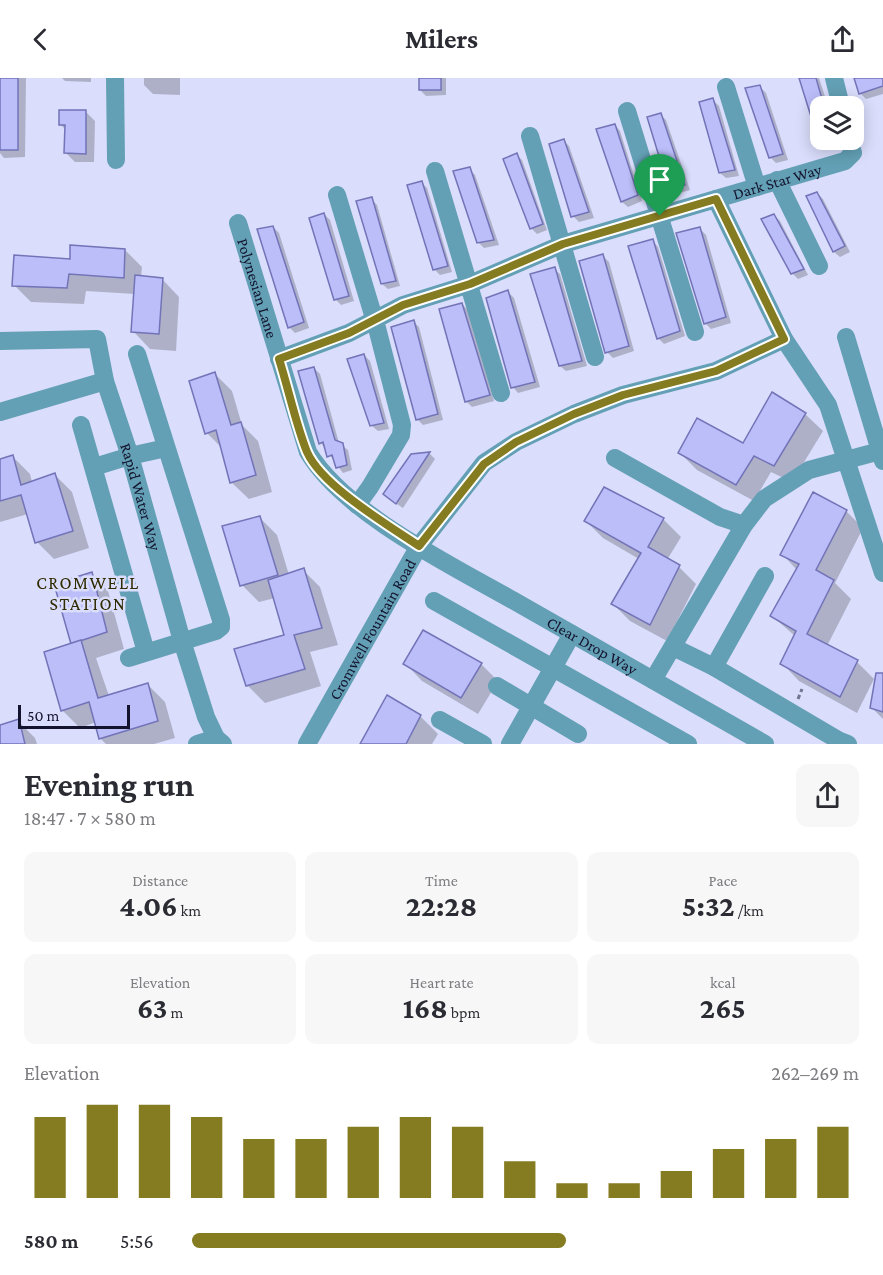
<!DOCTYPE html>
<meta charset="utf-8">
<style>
:root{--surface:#fff;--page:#f7f7f7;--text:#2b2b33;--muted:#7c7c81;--accent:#857b20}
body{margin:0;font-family:"Crimson Pro",serif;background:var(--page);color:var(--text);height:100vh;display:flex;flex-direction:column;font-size:22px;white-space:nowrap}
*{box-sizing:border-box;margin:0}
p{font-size:20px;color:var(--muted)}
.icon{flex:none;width:33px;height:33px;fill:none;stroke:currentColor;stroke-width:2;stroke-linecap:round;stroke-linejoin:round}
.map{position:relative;height:666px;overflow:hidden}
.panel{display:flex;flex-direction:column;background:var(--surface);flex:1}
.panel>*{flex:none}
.fabs{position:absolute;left:810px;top:18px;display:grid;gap:12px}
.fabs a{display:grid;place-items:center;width:54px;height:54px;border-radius:12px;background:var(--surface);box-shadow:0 3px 15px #0003;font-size:30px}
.scale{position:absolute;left:18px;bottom:15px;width:112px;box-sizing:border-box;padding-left:6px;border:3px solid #14132e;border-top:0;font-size:16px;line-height:21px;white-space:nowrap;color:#14132e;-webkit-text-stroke:4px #daddfb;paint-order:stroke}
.pin{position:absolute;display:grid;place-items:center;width:51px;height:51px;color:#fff;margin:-62px -26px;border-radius:50% 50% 50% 0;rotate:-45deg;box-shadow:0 0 6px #0007}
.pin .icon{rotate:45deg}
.round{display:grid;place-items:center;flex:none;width:63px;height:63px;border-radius:12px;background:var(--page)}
.headline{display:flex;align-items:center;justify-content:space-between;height:102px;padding:0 24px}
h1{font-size:33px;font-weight:700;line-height:45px}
.stats{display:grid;grid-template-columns:repeat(3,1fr);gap:9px;height:102px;padding:6px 24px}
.stats div{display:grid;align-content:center;border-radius:12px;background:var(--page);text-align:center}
.stats b{font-size:30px;font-weight:700}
.stats small{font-size:16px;font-weight:400}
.stats p{font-size:16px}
.chart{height:168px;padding:12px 24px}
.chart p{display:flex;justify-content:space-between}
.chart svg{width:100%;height:108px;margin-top:6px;stroke:var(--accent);stroke-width:6}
ul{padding:0 24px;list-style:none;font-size:20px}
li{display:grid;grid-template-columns:96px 72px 1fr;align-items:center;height:45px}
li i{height:15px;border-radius:8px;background:var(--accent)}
header{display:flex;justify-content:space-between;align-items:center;height:78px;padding:0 24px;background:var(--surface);font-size:27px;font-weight:700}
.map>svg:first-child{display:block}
.shadow{fill:#0003}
.building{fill:#bbbef9;stroke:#7373b8;stroke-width:1.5}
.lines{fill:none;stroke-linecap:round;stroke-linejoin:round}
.path{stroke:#747591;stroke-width:3;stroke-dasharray:4.5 3;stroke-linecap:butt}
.minor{stroke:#63a0b5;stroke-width:18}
.route-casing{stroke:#fff;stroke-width:12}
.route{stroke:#857b20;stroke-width:8}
.labels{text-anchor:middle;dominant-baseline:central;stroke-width:5;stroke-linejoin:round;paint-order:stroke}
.street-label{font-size:16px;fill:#14132e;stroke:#daddfb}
.neighbourhood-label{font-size:18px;letter-spacing:1.5px;fill:#302b00;stroke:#daddfb}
</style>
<header><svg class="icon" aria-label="back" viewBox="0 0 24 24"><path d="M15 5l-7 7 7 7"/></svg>Milers<svg class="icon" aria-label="share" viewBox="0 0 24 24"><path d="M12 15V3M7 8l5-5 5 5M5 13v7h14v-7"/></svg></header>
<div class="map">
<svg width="883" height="666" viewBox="0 0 883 666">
<rect width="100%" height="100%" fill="#daddfb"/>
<g class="shadow">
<polygon points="0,0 26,0 25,79 4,80 0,75"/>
<polygon points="62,0 91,0 91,4 65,3"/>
<polygon points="144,0 180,0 180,17 153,16 144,7"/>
<polygon points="420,0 446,0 446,17 426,18 420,12"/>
<polygon points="800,0 819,0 828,28 820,28 820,62 838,62 839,64 826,68 820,62"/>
<polygon points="856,0 883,0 883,16 866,21 860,15"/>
<polygon points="760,9 766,15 788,82 776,85 770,79"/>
<polygon points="713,22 719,28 739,98 726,100 720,95"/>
<polygon points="86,34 95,43 94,84 75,84 66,75 66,52 60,46"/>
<polygon points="660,36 666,42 690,112 676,116 670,110"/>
<polygon points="615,47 620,53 642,123 628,129 622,124 598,52"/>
<polygon points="564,63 569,68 594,140 579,144 573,138"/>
<polygon points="517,77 522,82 547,152 537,156 531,150"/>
<polygon points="469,91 475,97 499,167 484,170 478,164"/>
<polygon points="421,104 427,110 452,194 440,197 434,191"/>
<polygon points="817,115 823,121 850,174 840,179 834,174 808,119"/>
<polygon points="371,121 377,127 400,208 388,211 382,206"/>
<polygon points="324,136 330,142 354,223 341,227 335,221"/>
<polygon points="774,137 780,143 808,197 798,201 792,195"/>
<polygon points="273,149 279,155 309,250 295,255 289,249"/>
<polygon points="700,151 706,157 731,245 711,251 705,245"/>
<polygon points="653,163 658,169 685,258 664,266 658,260"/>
<polygon points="125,172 142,189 141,199 162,201 179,219 176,273 150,271 133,253 135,216 86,213 84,226 31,224 14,207 71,182"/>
<polygon points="603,178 609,184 634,273 613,280 607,274"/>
<polygon points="554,191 560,196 587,288 566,293 560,288"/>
<polygon points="508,214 514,220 540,309 518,315 513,309"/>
<polygon points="462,226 468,232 494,323 472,329 466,323"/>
<polygon points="413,243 419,249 443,342 423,347 417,341"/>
<polygon points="364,277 370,283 389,351 378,353 372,348"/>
<polygon points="314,290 320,296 339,365 348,372 352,392 343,395 321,365"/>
<polygon points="215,296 232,313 242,347 258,363 272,414 249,421 231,404 222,370 207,355"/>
<polygon points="805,336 823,353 792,404 771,394 754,423 697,392 680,375 743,367"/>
<polygon points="430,376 435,381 403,430 391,422 412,377"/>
<polygon points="13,379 30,396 32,404 55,397 72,414 89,470 54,481 37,464 28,436 0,444 0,383"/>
<polygon points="605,411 663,441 681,459 667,482 679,489 696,506 667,563 630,543 613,526 639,481 603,460 586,443"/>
<polygon points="846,433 863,450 835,505 851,521 827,568 857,584 874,601 857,635 799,603 782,585 795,558 772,538 797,492 782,476"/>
<polygon points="260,440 277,457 289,497 303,492 320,509 338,567 310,574 321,608 265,625 248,608 236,572 286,558 275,520 259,524 242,507"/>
<polygon points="91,496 108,513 124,571 96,580 109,618 148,607 165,624 175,660 154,666 106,666 100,660 96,644 80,650 63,633 46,575 74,566"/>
<polygon points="405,585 481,586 498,603 478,636 422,603"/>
<polygon points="883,603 883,641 872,630"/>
<polygon points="388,619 420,638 438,656 432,666 361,666"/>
<polygon points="18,643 35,660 37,666 0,666 0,648"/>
</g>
<g class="building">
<rect x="0" y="0" width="18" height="72"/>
<rect x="419" y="0" width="22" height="12"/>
<polygon points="799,0 816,0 824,28 820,28 820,61 818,61"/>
<polygon points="854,0 883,0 883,8 859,16"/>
<polygon points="760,7 783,76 769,80 745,10"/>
<polygon points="713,20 735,92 719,95 699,24"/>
<polygon points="59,32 86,32 86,76 64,75 65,47 59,47"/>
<polygon points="661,35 685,107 669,111 647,39"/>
<polygon points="615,46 638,117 621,124 596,51"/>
<polygon points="564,61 589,134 571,139 549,66"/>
<polygon points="517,75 543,146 530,151 503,81"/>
<polygon points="470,89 494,162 477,165 453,93"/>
<polygon points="422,103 448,188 433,192 407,107"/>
<polygon points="817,114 845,168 833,174 806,118"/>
<polygon points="372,119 396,203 381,206 356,123"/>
<polygon points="324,135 349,218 334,222 309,140"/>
<polygon points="774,136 804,191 791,196 761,141"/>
<polygon points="273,148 304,244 288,250 257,151"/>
<polygon points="700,149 726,239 704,246 676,155"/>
<polygon points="653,161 680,253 657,261 628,168"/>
<polygon points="70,167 125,171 124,200 69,196 67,210 12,208 14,177 70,181"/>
<polygon points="603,176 629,268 605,275 579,183"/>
<polygon points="555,189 582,283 559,288 530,196"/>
<polygon points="135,197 163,200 159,256 131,254"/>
<polygon points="508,212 535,304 511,310 486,220"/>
<polygon points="462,225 490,317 465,324 439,231"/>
<polygon points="414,242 438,336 416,342 391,249"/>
<polygon points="364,276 384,345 370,348 347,281"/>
<polygon points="314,289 335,362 343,365 347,387 336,390 332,377 327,379 323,364 319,366 298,293"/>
<polygon points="215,294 231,347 241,344 256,397 230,405 216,352 205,356 189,303"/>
<polygon points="772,314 806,335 774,388 754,378 736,407 678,375 697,340 743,365"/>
<polygon points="430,374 396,426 383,416 411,376"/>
<polygon points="13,377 21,407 55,395 73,453 35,465 21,417 0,423 0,381"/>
<polygon points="604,409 664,440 648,469 680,487 650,547 611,526 641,475 584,443"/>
<polygon points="813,414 847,432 816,492 834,502 807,556 858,582 840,619 780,586 796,553 770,538 799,486 780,477"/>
<polygon points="260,438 278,497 240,508 222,448"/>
<polygon points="304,490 322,550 294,557 305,591 246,608 234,571 284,557 268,502"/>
<polygon points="92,494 107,554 71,566 54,506"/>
<polygon points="423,552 482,585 461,620 403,586"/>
<polygon points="81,562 98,620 148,605 158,643 99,661 89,624 61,633 44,574"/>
<polygon points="876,595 883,595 883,634 870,630"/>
<polygon points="387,617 421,637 406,666 360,666"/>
<polygon points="19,641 25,666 0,666 0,647"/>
</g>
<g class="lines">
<polyline class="path" points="798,621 802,611"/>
<g class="minor">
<polyline points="115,0 116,82"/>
<polyline points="834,0 841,28"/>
<polyline points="726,9 757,109"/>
<polyline points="627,33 695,254"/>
<polyline points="530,58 595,279"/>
<polyline points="435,93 501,315"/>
<polyline points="777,102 819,188"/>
<polyline points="337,117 377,250 402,347 401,357 370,409 357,427"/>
<polyline points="716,121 784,261 828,327 883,495"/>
<path id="s1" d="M238,145L308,374C345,436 453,488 516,524C599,571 682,618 765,666"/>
<polyline points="846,259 883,383"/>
<path id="s2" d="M0,263L97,261L105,303L130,378L182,563L206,639L216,660L223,666"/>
<path id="s3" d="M279,281L349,255L403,227L470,206L563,166L845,83L853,75L849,62"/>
<polyline points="0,334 105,303"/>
<polyline points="81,347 146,574"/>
<polyline points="615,380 720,439 744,447"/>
<polyline points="94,389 130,378 166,370"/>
<polyline points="434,523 688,666"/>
<polyline points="673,569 714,589 838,662 848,666"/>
<polyline points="129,580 216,553 221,549 221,542 137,276"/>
<polyline points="714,589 765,498"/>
<polyline points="653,602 744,447 764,421 809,392 880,373"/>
<polyline points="497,608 578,656"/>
<polyline points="440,642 483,666"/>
<polyline points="197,666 216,660"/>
<path id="s4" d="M307,666L419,468L484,385L516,364L574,336L623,317L716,293L784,261"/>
<polyline points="510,666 572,556"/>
</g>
</g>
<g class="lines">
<g class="route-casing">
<path id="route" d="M716,121L784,261L716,293L623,317L574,336L516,364L484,386L419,468C388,447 322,408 307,374C296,347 288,309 279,281L349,255L403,227L470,206L563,166Z"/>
</g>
<use href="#route" class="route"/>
</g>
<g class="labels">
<g class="street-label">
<text stroke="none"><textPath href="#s3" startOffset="530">Dark Star Way</textPath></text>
<text stroke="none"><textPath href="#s1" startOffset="68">Polynesian Lane</textPath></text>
<text stroke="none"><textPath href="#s2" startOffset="261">Rapid Water Way</textPath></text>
<text stroke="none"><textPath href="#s4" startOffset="132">Cromwell Fountain Road</textPath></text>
<text stroke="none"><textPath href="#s1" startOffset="586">Clear Drop Way</textPath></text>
</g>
<g class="neighbourhood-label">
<text x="88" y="505">CROMWELL<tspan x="88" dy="21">STATION</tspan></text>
</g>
</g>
</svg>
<div class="fabs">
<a><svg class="icon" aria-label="layers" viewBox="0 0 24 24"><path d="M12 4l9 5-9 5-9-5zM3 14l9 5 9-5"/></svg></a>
</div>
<div class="scale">50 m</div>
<div class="pin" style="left:660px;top:138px;background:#1e9e55"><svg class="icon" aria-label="arrive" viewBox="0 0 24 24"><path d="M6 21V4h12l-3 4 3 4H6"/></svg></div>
</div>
<section class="panel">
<div class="headline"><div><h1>Evening run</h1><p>18:47 · 7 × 580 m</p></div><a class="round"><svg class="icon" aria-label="share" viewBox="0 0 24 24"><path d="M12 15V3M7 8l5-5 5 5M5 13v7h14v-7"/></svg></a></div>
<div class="stats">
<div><p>Distance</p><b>4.06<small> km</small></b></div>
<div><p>Time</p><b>22:28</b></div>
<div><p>Pace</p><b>5:32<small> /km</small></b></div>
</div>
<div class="stats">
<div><p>Elevation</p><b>63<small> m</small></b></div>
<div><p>Heart rate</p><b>168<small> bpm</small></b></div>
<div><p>kcal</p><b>265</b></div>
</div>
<div class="chart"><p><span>Elevation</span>262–269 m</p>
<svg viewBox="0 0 160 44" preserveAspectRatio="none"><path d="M5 44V11M15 44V6M25 44V6M35 44V11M45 44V20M55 44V20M65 44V15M75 44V11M85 44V15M95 44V29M105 44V38M115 44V38M125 44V33M135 44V24M145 44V20M155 44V15"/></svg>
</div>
<ul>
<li><b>580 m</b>5:56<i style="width:56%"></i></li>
</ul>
</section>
